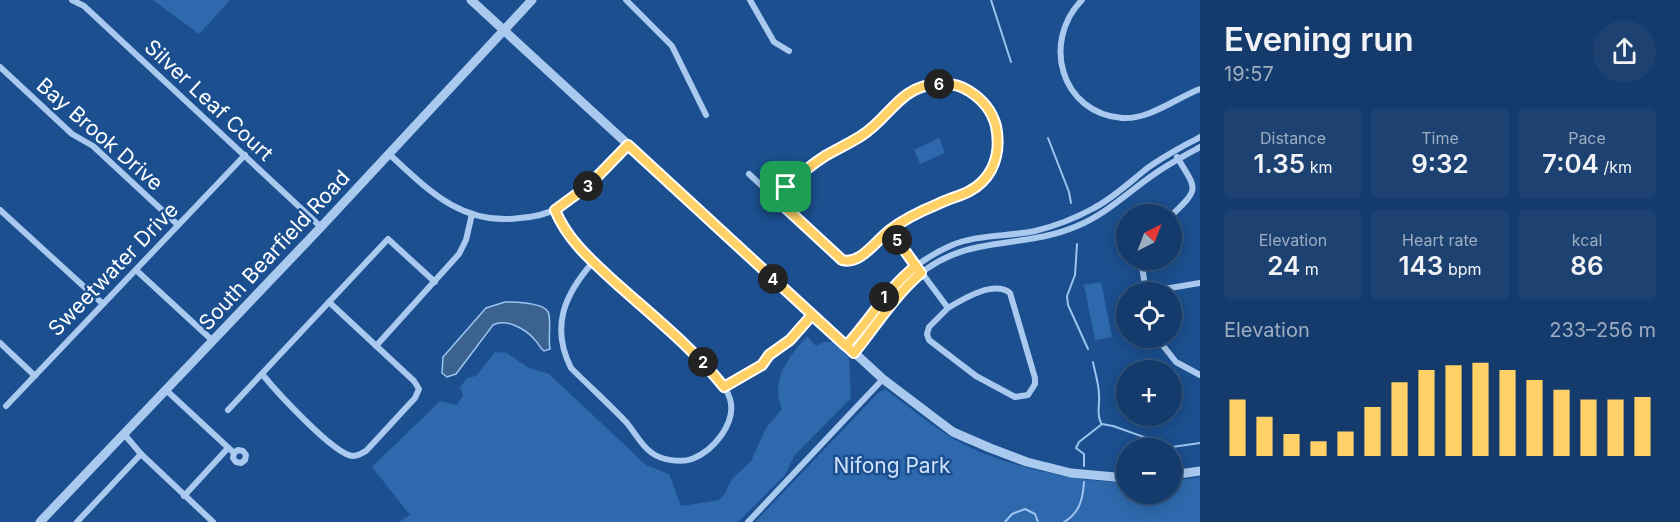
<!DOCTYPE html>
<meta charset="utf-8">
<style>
:root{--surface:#143b6b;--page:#1d4271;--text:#f1f3f6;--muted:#9dadc1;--line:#33557e;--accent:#ffd166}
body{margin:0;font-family:Inter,sans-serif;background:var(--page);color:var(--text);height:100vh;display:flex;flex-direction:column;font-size:22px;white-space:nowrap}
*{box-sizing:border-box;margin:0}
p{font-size:20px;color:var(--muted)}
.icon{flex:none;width:33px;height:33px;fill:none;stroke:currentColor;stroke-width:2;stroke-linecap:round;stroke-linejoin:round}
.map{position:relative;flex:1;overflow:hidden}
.drawer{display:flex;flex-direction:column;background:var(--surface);width:480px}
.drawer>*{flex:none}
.needle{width:39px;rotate:42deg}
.buttons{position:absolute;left:1116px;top:204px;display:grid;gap:12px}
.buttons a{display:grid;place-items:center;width:66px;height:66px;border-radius:50%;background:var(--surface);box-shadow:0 3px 15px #0003,0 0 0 2px var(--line);font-size:30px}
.pin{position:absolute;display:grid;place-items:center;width:51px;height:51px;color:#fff;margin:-26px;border-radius:12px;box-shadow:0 3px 9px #0006}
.km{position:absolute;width:30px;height:30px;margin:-15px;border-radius:50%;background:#222;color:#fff;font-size:16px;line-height:30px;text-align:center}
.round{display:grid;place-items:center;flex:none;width:63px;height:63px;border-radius:32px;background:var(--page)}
.overview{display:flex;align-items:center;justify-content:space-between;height:102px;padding:0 24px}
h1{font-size:33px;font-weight:600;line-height:45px}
.stats{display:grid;grid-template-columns:repeat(3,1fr);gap:9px;height:102px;padding:6px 24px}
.stats div{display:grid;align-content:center;border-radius:6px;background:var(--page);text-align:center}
.stats b{font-size:26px;font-weight:600}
.stats small{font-size:16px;font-weight:400}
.stats p{font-size:16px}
.chart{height:168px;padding:12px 24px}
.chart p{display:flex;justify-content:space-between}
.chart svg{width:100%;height:108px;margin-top:6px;stroke:var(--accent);stroke-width:6}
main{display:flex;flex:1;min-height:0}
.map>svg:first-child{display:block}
.green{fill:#2e69ad}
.water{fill:#3c6290;stroke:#9cc4f0;stroke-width:1.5}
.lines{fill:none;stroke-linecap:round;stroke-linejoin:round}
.stream{stroke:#9cc4f0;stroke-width:2}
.minor{stroke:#a9c9ee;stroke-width:6}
.tertiary{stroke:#a9c9ee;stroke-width:9}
.route-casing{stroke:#fff;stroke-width:12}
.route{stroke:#ffd166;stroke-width:8}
.labels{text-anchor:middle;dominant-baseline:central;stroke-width:5;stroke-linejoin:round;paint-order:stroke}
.street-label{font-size:21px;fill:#fff;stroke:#1b4f8f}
.park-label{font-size:21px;fill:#cfe3fa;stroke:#1b4f8f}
</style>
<main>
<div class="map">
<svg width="1200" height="522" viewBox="0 0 1200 522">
<rect width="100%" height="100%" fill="#1b4f8f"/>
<g class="green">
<polygon points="153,0 230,0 199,34"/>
<polygon points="939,138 945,153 920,164 914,150"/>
<polygon points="1101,282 1112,337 1095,340 1084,285"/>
<path d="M807,336L816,346L824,342H834L849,358L851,398L794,456L785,475L738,522H399L410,515L372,467L440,401L457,405L463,395L460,387L467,378L476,376L495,352L507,353L529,368L549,374L646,465L669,474L681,506L719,500L725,493L732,479L751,461L766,428L782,409C770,380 788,358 807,336Z"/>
<path d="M885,389C907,405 929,424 952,438C996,464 1076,483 1126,482V494H1172V481L1200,477V522H755L878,393Z"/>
</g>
<path class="water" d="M505,302C516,302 548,302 549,315C551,325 548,338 550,349L544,351C540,348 539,344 535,340C526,329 506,318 493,325L456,374L447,377L442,373L443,357L486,308Z"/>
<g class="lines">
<g class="stream">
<polyline points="991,0 1011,62"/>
<polyline points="1048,138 1069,192 1071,203"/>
<polyline points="1077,244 1075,275 1067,296 1068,305 1088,349"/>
<path d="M1093,362C1095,373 1099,384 1099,395C1100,406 1096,413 1101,423"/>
<polyline points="1084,466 1084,454 1076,448 1079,442 1102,424 1113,426 1172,447 1200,443"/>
<polyline points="1005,522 1012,514 1025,509 1035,514 1038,522"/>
<path d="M1064,522C1080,513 1083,498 1084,482"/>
</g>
<g class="minor">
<polyline points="72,0 84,6 321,227"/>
<polyline points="626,0 672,46 706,115"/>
<polyline points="750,0 774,42 789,51"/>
<path d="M1082,0C1041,42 1061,113 1122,118C1149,120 1176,98 1200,89"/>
<polyline points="0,67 72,134 93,146 178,225"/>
<path d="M389,154C428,190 462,226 520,218C532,217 545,215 556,209C585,194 606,168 628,145"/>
<polyline points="749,174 775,198"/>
<polyline points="0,210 103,304"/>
<path d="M555,210C569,244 596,265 623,289C644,308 665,328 687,347C702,361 724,378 730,399C737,423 713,451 692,459C681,463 661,460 652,453C641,446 635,432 626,422C608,403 589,386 571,368C550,326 565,294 593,262"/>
<path d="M1172,215C1200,188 1197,190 1177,157"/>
<path d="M890,230C875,241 861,265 842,260L775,198C790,183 806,169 824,157C839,147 856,140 871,129C891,114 900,91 927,85C983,72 1023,142 982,182C969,195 953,196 937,204C921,211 904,220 890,230L948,308L929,327L927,334L929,340L976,376L1015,397L1028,395L1035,384V378L1010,293C994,280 963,299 948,308"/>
<polyline points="1141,260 1146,292"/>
<polyline points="136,270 213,341"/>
<polyline points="1146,292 1200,283"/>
<polyline points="1157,338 1176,362 1200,375"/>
<polyline points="0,343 35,376"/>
<polyline points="376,346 459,254 466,240 472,214"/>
<path d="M846,346C882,306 896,270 950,246C977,234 1006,237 1035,231C1055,226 1076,218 1094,208C1113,198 1129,183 1145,170C1162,157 1182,147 1200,137"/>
<path d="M853,353C892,306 912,260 979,247C1013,240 1045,240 1077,226C1106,214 1127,193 1153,175C1168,164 1184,156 1200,147"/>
<path d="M262,374C276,391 334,455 353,456C358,456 362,453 366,451L415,398L419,389L414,381L329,302"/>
<polyline points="724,387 762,365 769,355 790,340 812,315"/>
<polyline points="166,390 234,453 233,458 236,462 241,463 245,460 246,455 243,451 238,450 234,453"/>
<polyline points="6,406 245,155"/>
<polyline points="228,410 388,239 435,282"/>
<polyline points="124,434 141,454 213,522"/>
<polyline points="184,496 228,448"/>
<polyline points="77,522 141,454"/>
<polyline points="748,522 883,379"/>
</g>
<g class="tertiary">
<polyline points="471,0 883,379 953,432 990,448 1027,462 1071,473 1126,478"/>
<polyline points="1172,475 1200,471"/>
<polyline points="40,522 321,227 532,0"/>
</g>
</g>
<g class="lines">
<g class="route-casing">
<path id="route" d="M786,187L775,198L842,260C861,265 875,241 890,230L916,266C887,289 870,320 846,346L812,315L790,340L769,355L762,365L724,387C693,348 654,317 617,284C592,261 568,241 555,210L589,185L628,145L854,353C876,326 894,296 921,273L912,261L890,230C904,219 921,211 938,204C954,196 969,195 982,182C997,167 1000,146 996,126C992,111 982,99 969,91C960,85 949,83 938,84C899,86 891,117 861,136C850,143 837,149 825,156C811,165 798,176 786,187"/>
</g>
<use href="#route" class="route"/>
</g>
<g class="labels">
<g class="street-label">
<text transform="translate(209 100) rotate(43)">Silver Leaf Court</text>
<text transform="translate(100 134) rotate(41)">Bay Brook Drive</text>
<text transform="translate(274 250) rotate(-47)">South Bearfield Road</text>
<text transform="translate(113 269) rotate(-46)">Sweetwater Drive</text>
</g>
<g class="park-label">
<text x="892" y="465">Nifong Park</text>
</g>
</g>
</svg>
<div class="buttons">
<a><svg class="needle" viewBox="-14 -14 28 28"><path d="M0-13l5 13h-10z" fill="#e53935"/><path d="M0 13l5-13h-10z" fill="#9dadc1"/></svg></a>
<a><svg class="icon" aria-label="locate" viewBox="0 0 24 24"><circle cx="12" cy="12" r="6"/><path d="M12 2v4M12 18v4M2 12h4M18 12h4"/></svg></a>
<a>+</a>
<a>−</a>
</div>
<div class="pin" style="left:786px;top:187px;background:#1e9e55"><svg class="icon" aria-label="arrive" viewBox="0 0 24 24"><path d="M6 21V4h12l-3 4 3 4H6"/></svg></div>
<b class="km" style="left:884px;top:297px">1</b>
<b class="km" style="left:703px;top:362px">2</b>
<b class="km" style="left:588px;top:186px">3</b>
<b class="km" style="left:773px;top:279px">4</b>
<b class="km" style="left:897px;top:240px">5</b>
<b class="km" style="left:939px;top:84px">6</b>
</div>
<section class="drawer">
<div class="overview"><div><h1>Evening run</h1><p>19:57</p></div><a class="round"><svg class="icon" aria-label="share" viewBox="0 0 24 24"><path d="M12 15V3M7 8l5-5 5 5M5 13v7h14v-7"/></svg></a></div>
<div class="stats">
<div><p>Distance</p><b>1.35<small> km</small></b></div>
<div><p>Time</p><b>9:32</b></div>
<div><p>Pace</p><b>7:04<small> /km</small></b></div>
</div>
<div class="stats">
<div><p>Elevation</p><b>24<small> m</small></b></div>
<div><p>Heart rate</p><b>143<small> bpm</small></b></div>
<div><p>kcal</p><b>86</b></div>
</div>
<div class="chart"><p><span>Elevation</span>233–256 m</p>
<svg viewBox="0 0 160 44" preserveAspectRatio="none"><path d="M5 44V21M15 44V28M25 44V35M35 44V38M45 44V34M55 44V24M65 44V14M75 44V9M85 44V7M95 44V6M105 44V9M115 44V13M125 44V17M135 44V21M145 44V21M155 44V20"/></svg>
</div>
</section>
</main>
